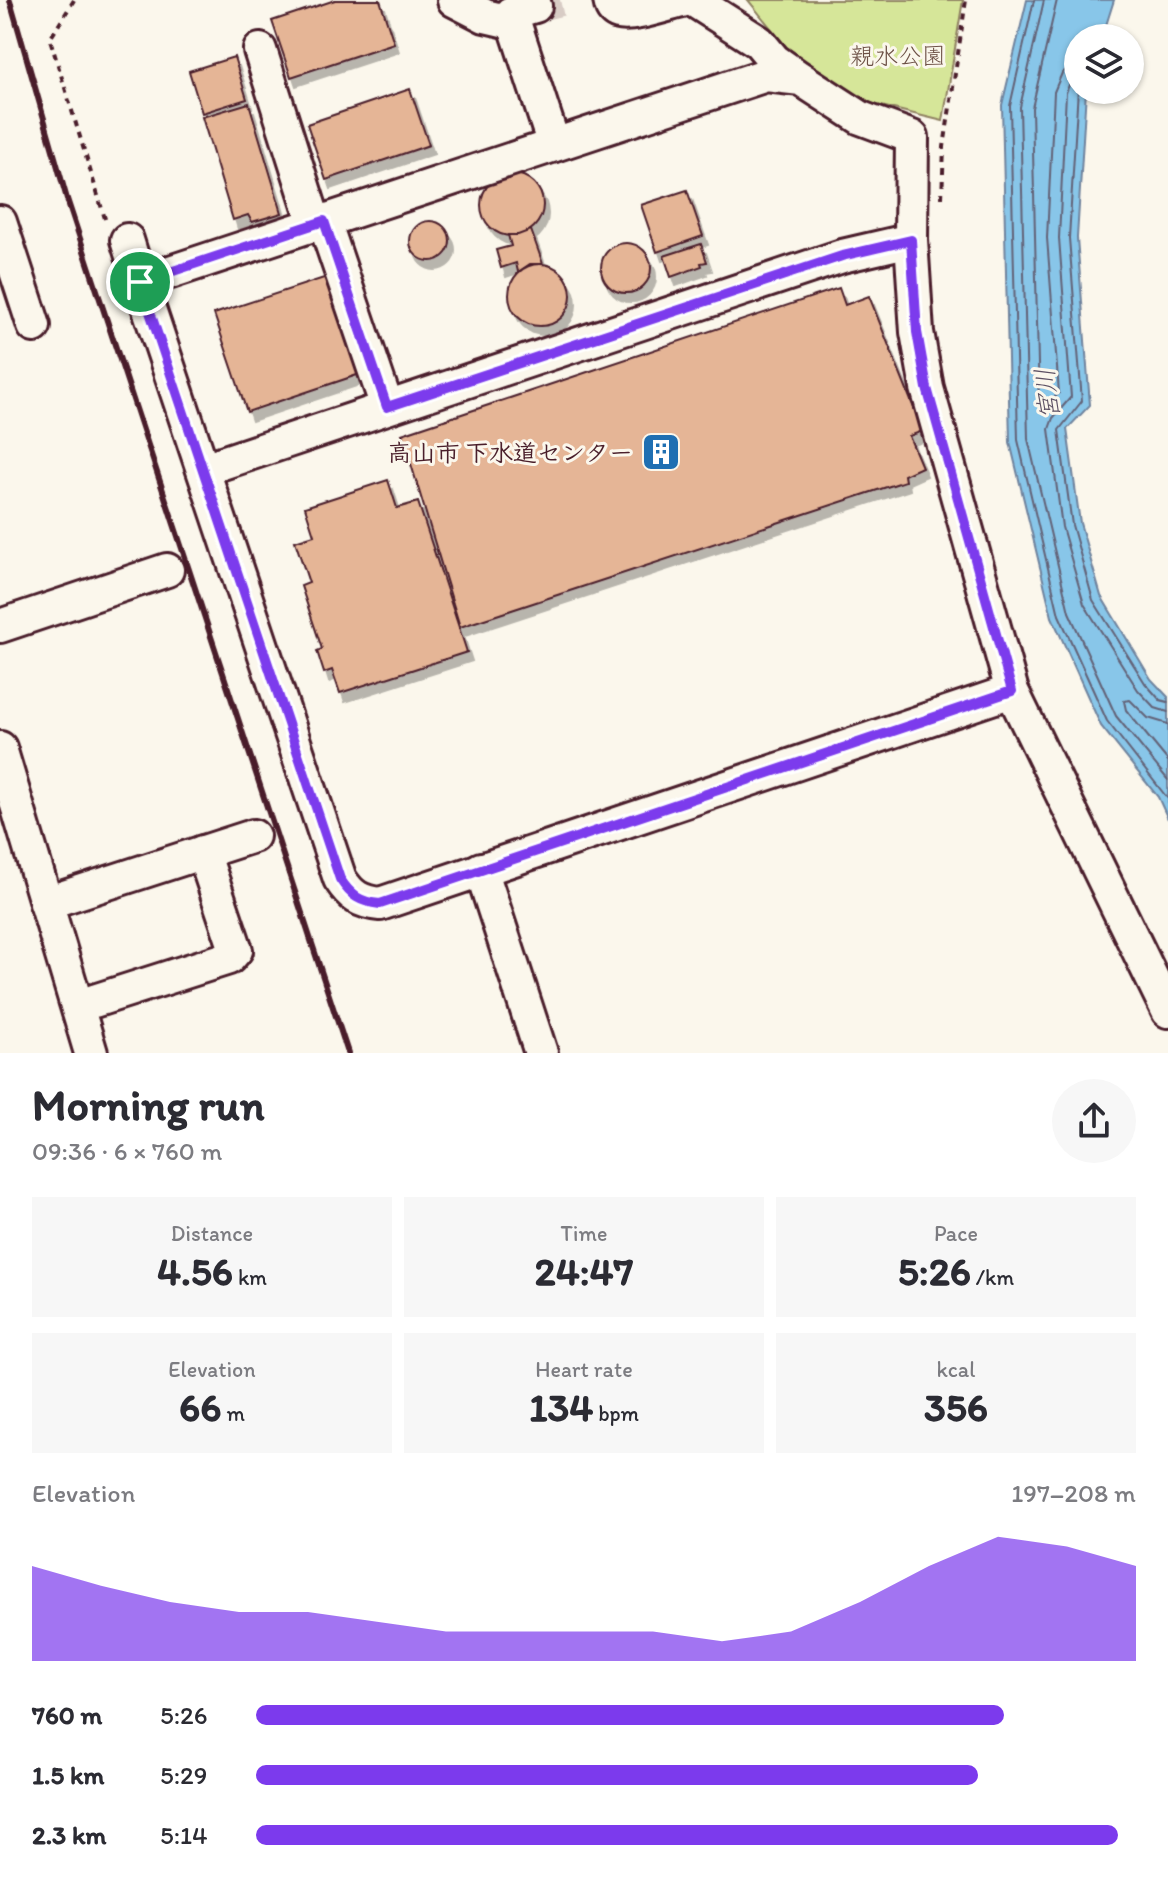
<!DOCTYPE html>
<meta charset="utf-8">
<style>
:root{--surface:#fff;--page:#f7f7f7;--text:#2b2b33;--muted:#7c7c81;--accent:#7c3aed}
body{margin:0;font-family:Itim,"Klee One",sans-serif;background:var(--page);color:var(--text);height:100vh;display:flex;flex-direction:column;font-size:30px;white-space:nowrap}
*{box-sizing:border-box;margin:0}
p{font-size:26px;color:var(--muted)}
.icon{flex:none;width:44px;height:44px;fill:none;stroke:currentColor;stroke-width:2;stroke-linecap:round;stroke-linejoin:round}
.map{position:relative;height:1053px;overflow:hidden}
.drawer{display:flex;flex-direction:column;background:var(--surface);flex:1}
.drawer>*{flex:none}
.controls{position:absolute;left:1064px;top:24px;display:grid;gap:16px}
.controls a{display:grid;place-items:center;width:80px;height:80px;border-radius:50%;background:var(--surface);box-shadow:0 2px 6px #0004;font-size:40px}
.pin{position:absolute;display:grid;place-items:center;width:68px;height:68px;color:#fff;margin:-34px;border:4px solid #fff;border-radius:50%;box-shadow:0 2px 8px #0007}
.round{display:grid;place-items:center;flex:none;width:84px;height:84px;border-radius:42px;background:var(--page)}
.headline{display:flex;align-items:center;justify-content:space-between;height:136px;padding:0 32px}
h1{font-size:44px;font-weight:700;line-height:60px}
.stats{display:grid;grid-template-columns:repeat(3,1fr);gap:12px;height:136px;padding:8px 32px}
.stats div{display:grid;align-content:center;border-radius:0px;background:var(--page);text-align:center}
.stats b{font-size:40px;font-weight:700}
.stats small{font-size:22px;font-weight:400}
.stats p{font-size:22px}
.chart{height:224px;padding:16px 32px}
.chart p{display:flex;justify-content:space-between}
.chart svg{width:100%;height:144px;margin-top:8px;fill:var(--accent);opacity:.7}
ul{padding:0 32px;list-style:none;font-size:26px}
li{display:grid;grid-template-columns:128px 96px 1fr;align-items:center;height:60px}
li i{height:20px;border-radius:10px;background:var(--accent)}
.map>svg:first-child{display:block}
.green{fill:#d6e699;stroke:#908262;stroke-width:2}
.water{fill:#88c6e9;stroke:#6f839d;stroke-width:2}
.lines{fill:none;stroke-linecap:round;stroke-linejoin:round}
.shore{stroke:#636277;stroke-width:2}
.building{fill:#e5b596;stroke:#4a1f2b;stroke-width:2;filter:url(#shadow)}
.minor-tunnel{stroke:#d8ccc5;stroke-width:32;stroke-dasharray:32 16;stroke-linecap:butt}
.minor-casing{stroke:#4a1f2b;stroke-width:38}
.path{stroke:#4a1f2b;stroke-width:4;stroke-dasharray:6 6;stroke-linecap:butt}
.minor{stroke:#fbf7ec;stroke-width:32}
.rail{stroke:#4a1f2b;stroke-width:6}
.route-casing{stroke:#fff;stroke-width:16}
.route{stroke:#7c3aed;stroke-width:10}
.labels{text-anchor:middle;dominant-baseline:central;stroke-width:6;stroke-linejoin:round;paint-order:stroke}
.park-label{font-size:24px;fill:#6d5146;stroke:#fbf7ec}
.poi-label{font-size:24px;font-weight:bold;fill:#4a1f2b;stroke:#fbf7ec;text-anchor:end}
.water-label{font-size:26px;font-style:italic;fill:#5d5164;stroke:#fbf7ec}
</style>
<div class="map">
<svg width="1168" height="1053" viewBox="0 0 1168 1053">
<defs>
<filter id="shadow"><feDropShadow dx="5" dy="9" stdDeviation="0" flood-color="#0004"/></filter>
</defs>
<rect width="100%" height="100%" fill="#fbf7ec"/>
<filter id="ink" filterUnits="userSpaceOnUse"><feTurbulence type="fractalNoise" baseFrequency=".0125" numOctaves="2"/><feDisplacementMap in="SourceGraphic" scale="16" xChannelSelector="R" yChannelSelector="G"/><feConvolveMatrix kernelMatrix="1 2 1 2 8 2 1 2 1" color-interpolation-filters="sRGB"/></filter>
<g filter="url(#ink)">
<polygon class="green" points="748,0 963,0 943,121 873,104 796,59"/>
<polygon class="water" points="1027,0 1114,0 1102,38 1078,38 1078,90 1086,90 1077,238 1090,405 1067,429 1080,523 1101,596 1151,679 1168,697 1168,819 1158,797 1101,726 1052,617 1010,442 1002,105"/>
<g class="lines">
<g class="shore">
<polyline points="1034,0 1010,106 1018,440 1059,615 1107,721 1168,799"/>
<polyline points="1044,0 1020,107 1028,439 1069,612 1116,716 1168,780"/>
<polyline points="1057,0 1032,108 1039,406 1042,410 1059,393 1047,238 1054,92 1062,73 1078,61"/>
<polyline points="1078,74 1070,82 1066,93 1059,238 1071,397 1053,418 1049,429 1062,527 1084,604 1138,690 1155,708 1168,712"/>
<polyline points="1078,88 1069,238 1082,401 1059,430 1072,525 1093,600 1145,683 1160,700 1168,702"/>
<polyline points="1168,724 1148,718 1130,700 1124,701 1126,710 1168,761"/>
</g>
</g>
<g class="building">
<polygon points="335,0 380,0 394,43 291,77 272,21"/>
<polygon points="234,57 247,99 202,113 189,71"/>
<polygon points="410,89 429,145 326,180 307,124"/>
<polygon points="249,103 282,213 252,222 248,215 233,220 202,117"/>
<circle cx="512" cy="205" r="31"/>
<polygon points="687,190 703,236 657,252 641,205"/>
<circle cx="430" cy="241" r="20"/>
<polygon points="531,230 543,264 530,264 518,272 516,263 501,268 496,250 511,246 508,235 518,235"/>
<circle cx="626" cy="268" r="25"/>
<polygon points="701,244 707,262 701,263 702,266 671,277 664,256"/>
<circle cx="540" cy="295" r="31"/>
<polygon points="327,277 360,374 247,412 214,314"/>
<polygon points="839,288 845,305 869,296 923,431 909,436 922,467 904,475 905,481 460,627 402,434"/>
<polygon points="388,480 397,508 418,502 467,652 340,693 332,670 324,673 317,651 322,649 301,586 309,583 295,541 314,535 305,507"/>
</g>
<g class="lines">
<polyline class="minor-tunnel" points="535,6 560,0"/>
<g class="minor-casing">
<g id="minor">
<polyline points="454,0 485,16 515,23"/>
<path d="M610,0C611,5 611,9 616,12C626,19 669,4 682,1"/>
<polyline points="693,0 759,42 774,60 801,79"/>
<polyline points="535,6 511,13 554,145"/>
<polyline points="260,50 315,224"/>
<polyline points="324,221 387,407"/>
<polyline points="0,222 34,326"/>
<polyline points="127,240 140,282"/>
<polyline points="204,469 842,256 911,240"/>
<polyline points="0,626 167,570"/>
<path d="M1012,691L380,904C360,902 351,896 340,879L140,282L766,75L801,79L861,118L912,137L911,240L917,332L927,388L1012,691L1168,1011"/>
<polyline points="0,748 91,1053"/>
<polyline points="481,869 541,1053"/>
<polyline points="46,903 253,836"/>
<polyline points="94,1001 229,958 236,950 203,852"/>
</g>
</g>
<g class="path">
<polyline points="74,0 50,39 106,222"/>
<polyline points="942,198 944,147 966,0"/>
</g>
<use href="#minor" class="minor"/>
<polyline class="rail" points="10,0 67,199 348,1053"/>
</g>
</g>
<g class="lines" filter="url(#ink)">
<g class="route-casing">
<path id="route" d="M324,221L387,407L842,256L911,240L917,332L927,388L1012,691L380,904C360,902 351,896 340,879L140,282Z"/>
</g>
<use href="#route" class="route"/>
</g>
<defs>
<g id="building-square" transform="scale(2)"><rect x="-9" y="-9" width="18" height="18" rx="4" fill="#1f6fb2" stroke="#fbf7ec"/><path d="M-4-6H4V6H1V3H-1V6H-4ZM-2.5-4.3h1.7v1.8h-1.7ZM.8-4.3h1.7v1.8H.8ZM-2.5-1h1.7V.8h-1.7ZM.8-1h1.7V.8H.8Z" fill="#fff"/></g>
</defs>
<g fill-rule="evenodd">
<use href="#building-square" x="661" y="452"/>
</g>
<g class="labels">
<g class="park-label">
<text x="898" y="55">親水公園</text>
</g>
<g class="poi-label">
<text x="633" y="452">高山市 下水道センター</text>
</g>
<g class="water-label">
<text transform="translate(1047 394) rotate(-97)">宮川</text>
</g>
</g>
</svg>
<div class="controls">
<a><svg class="icon" aria-label="layers" viewBox="0 0 24 24"><path d="M12 4l9 5-9 5-9-5zM3 14l9 5 9-5"/></svg></a>
</div>
<div class="pin" style="left:140px;top:282px;background:#1e9e55"><svg class="icon" aria-label="arrive" viewBox="0 0 24 24"><path d="M6 21V4h12l-3 4 3 4H6"/></svg></div>
</div>
<section class="drawer">
<div class="headline"><div><h1>Morning run</h1><p>09:36 · 6 × 760 m</p></div><a class="round"><svg class="icon" aria-label="share" viewBox="0 0 24 24"><path d="M12 15V3M7 8l5-5 5 5M5 13v7h14v-7"/></svg></a></div>
<div class="stats">
<div><p>Distance</p><b>4.56<small> km</small></b></div>
<div><p>Time</p><b>24:47</b></div>
<div><p>Pace</p><b>5:26<small> /km</small></b></div>
</div>
<div class="stats">
<div><p>Elevation</p><b>66<small> m</small></b></div>
<div><p>Heart rate</p><b>134<small> bpm</small></b></div>
<div><p>kcal</p><b>356</b></div>
</div>
<div class="chart"><p><span>Elevation</span>197–208 m</p>
<svg viewBox="0 0 160 44" preserveAspectRatio="none"><path d="M0 44V15L10 21L20 26L30 29L40 29L50 32L60 35L70 35L80 35L90 35L100 38L110 35L120 26L130 15L140 6L150 9L160 15V44z"/></svg>
</div>
<ul>
<li><b>760 m</b>5:26<i style="width:85%"></i></li>
<li><b>1.5 km</b>5:29<i style="width:82%"></i></li>
<li><b>2.3 km</b>5:14<i style="width:98%"></i></li>
</ul>
</section>
